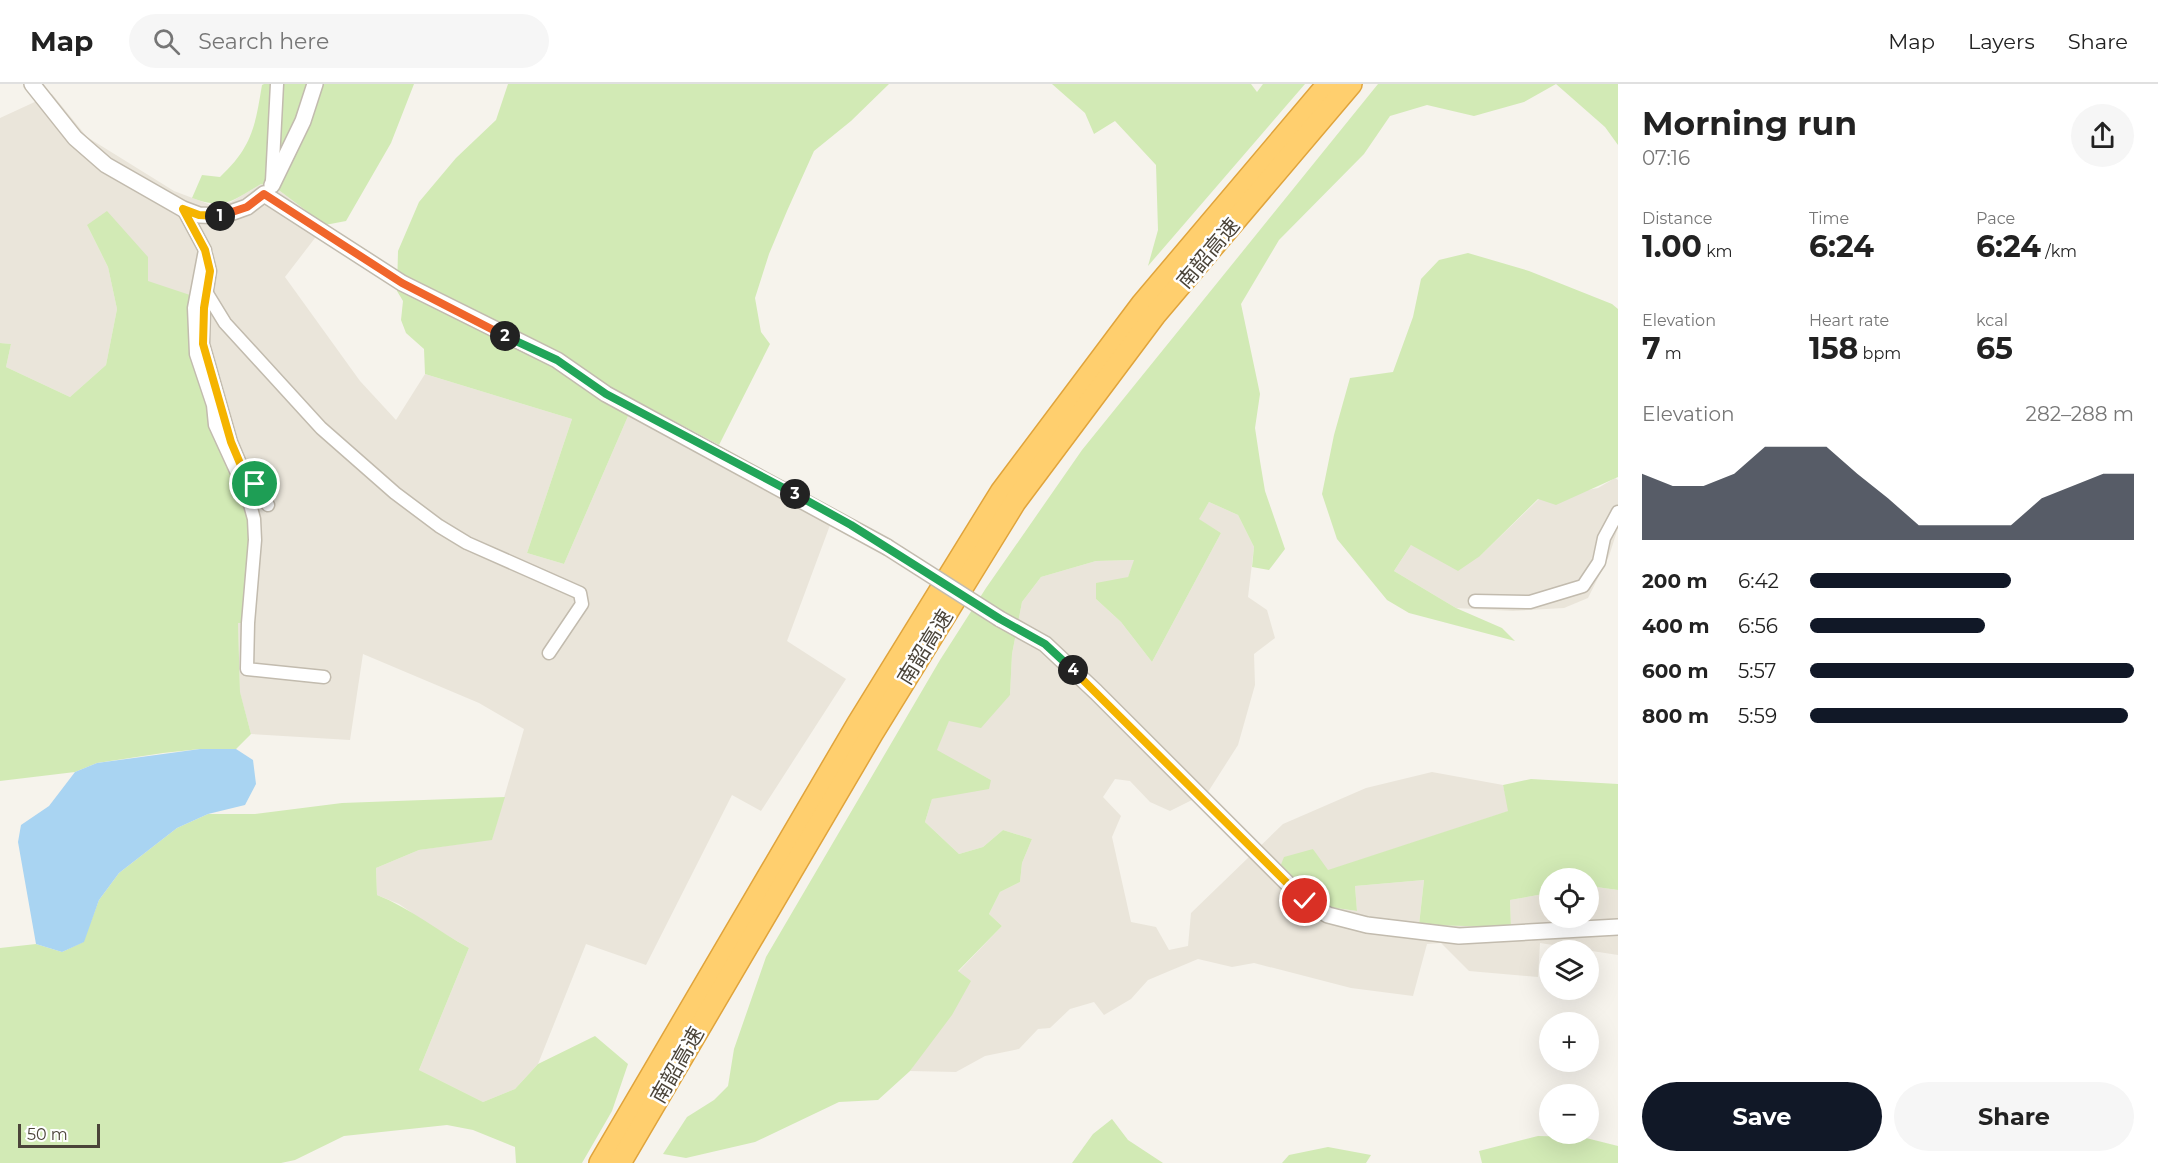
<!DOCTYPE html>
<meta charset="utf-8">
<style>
:root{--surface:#fff;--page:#f6f6f6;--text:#222;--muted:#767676;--line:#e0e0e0;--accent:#111827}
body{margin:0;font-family:Montserrat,"Noto Sans SC",sans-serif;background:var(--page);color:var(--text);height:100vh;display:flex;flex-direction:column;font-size:22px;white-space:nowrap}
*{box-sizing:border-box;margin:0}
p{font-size:20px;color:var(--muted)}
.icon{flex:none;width:33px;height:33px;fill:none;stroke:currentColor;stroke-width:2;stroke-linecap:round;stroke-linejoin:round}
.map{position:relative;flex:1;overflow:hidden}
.sheet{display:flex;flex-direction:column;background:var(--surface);width:540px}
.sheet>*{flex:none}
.controls{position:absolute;left:1539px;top:784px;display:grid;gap:12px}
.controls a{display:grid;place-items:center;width:60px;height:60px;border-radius:50%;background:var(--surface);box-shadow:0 6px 24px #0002;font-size:30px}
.scale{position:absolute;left:18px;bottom:15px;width:82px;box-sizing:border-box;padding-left:6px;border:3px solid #4b4439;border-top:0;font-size:16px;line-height:21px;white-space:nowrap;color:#4b4439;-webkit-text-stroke:4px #fff;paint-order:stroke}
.pin{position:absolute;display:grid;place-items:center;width:51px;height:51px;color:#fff;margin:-26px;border:3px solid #fff;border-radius:50%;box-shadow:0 2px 6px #0007}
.km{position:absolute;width:30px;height:30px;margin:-15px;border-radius:50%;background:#222;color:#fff;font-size:16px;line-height:30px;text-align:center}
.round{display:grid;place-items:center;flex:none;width:63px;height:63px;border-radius:32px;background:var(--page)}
.overview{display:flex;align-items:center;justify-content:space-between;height:102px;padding:0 24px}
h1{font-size:33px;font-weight:700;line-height:45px}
.figures{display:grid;grid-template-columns:repeat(3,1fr);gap:9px;height:102px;padding:6px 24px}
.figures div{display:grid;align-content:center}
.figures b{font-size:30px;font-weight:700}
.figures small{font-size:16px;font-weight:400}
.figures p{font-size:16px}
.chart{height:168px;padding:12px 24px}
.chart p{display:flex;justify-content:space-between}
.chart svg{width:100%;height:108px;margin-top:6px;fill:var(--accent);opacity:.7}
.primary-button{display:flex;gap:12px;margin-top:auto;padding:12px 24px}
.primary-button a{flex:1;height:69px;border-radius:36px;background:var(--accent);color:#fff;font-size:24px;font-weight:700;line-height:69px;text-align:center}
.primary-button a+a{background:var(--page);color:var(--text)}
ul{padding:0 24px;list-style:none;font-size:20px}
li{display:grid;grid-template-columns:96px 72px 1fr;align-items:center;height:45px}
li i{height:15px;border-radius:8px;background:var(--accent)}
header{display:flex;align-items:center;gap:36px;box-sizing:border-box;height:84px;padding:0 30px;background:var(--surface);border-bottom:2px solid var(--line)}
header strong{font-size:28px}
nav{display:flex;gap:33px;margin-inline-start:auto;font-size:21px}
.search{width:420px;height:54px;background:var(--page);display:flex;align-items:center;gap:15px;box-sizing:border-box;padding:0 21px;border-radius:33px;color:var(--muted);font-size:22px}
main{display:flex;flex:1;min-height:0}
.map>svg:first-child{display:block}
.residential{fill:#eae5da}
.green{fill:#d2eab5}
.water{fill:#a9d4f2}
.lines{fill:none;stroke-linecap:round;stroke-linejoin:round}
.minor-casing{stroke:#c2bbae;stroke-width:15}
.tertiary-casing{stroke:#c2bbae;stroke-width:18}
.motorway-casing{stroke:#e0a43c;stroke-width:24}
.minor{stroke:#fff;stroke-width:12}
.tertiary{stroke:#fff;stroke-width:15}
.motorway{stroke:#ffcf6e;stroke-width:21}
.tertiary-bridge-casing{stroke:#c2bbae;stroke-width:18;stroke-linecap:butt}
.tertiary-bridge{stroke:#fff;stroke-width:15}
.split-1-casing{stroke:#fff;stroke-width:12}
.split-2-casing{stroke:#fff;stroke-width:12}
.split-3-casing{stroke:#fff;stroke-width:12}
.split-4-casing{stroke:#fff;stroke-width:12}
.split-5-casing{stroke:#fff;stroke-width:12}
.split-1{stroke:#f5b400;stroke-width:8}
.split-2{stroke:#f0652b;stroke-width:8}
.split-3{stroke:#22a559;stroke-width:8}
.split-4{stroke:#22a559;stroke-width:8}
.split-5{stroke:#f5b400;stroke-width:8}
.labels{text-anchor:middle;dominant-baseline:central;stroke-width:5;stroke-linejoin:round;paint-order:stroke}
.street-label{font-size:21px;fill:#4b4439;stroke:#fff}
</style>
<header>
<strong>Map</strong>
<div class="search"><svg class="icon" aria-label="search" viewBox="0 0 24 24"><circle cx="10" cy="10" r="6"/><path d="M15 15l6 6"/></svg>Search here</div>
<nav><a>Map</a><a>Layers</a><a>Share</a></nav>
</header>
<main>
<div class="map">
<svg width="1618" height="1079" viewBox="0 0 1618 1079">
<rect width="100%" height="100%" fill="#f6f3ec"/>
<g class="residential">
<polygon points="52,10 87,53 174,107 211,121 231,118 261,100 280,107 325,141 285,193 360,297 396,336 425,290 572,335 527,469 564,480 635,316 836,425 787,557 846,595 761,727 732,711 646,881 586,860 538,980 515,1005 483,1018 419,986 469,864 431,842 399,820 377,811 376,784 419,766 492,755 524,645 479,619 363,570 350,656 251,650 240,609 238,539 247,539 148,197 87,141 108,183 117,225 106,281 70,313 6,283 11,260 0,259 0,34"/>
<polygon points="1615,394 1618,396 1618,444 1609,472 1588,514 1564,524 1513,527 1456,524 1394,487 1411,461 1480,472 1539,415 1598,404"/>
<polygon points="1209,418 1238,431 1254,463 1248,513 1267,526 1275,554 1254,570 1255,601 1238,661 1208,708 1170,727 1150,718 1130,697 1115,695 1103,713 1121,732 1112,753 1131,838 1156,843 1169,866 1188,862 1191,829 1283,740 1366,704 1432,688 1503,701 1509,727 1327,787 1313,765 1281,783 1309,809 1329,823 1357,827 1355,802 1424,796 1419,841 1511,843 1510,816 1549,809 1550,834 1588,834 1589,802 1618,806 1618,871 1540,859 1538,893 1469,887 1441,859 1427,860 1413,912 1351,904 1254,879 1232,883 1198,875 1148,896 1131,915 1104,931 1094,918 1070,925 1050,944 1038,945 1019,965 985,972 956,988 910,987 970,898 958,888 1002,842 989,830 1000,808 1020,798 1022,779 1032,755 1003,746 983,763 959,770 925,738 932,715 991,696 936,667 949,636 1010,611 1012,570 1022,518 1041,493 1096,477 1135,476 1128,493 1096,515 1121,538 1152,578 1221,449 1198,435"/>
</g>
<g class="green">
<path d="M264,0H414L391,59L346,137L325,141L280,107L261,100C232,117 225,126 192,114L202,91L220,93C252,63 255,43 262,1Z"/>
<polygon points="508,0 889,0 851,37 814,67 787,127 769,170 755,214 761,248 770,260 719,361 635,316 564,480 527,469 572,335 425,290 424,265 406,249 401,236 403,217 397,207 398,167 419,118 456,74 496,36"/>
<polygon points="1052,0 1251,0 1257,8 1263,0 1305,0 1148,182 1158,146 1156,81 1115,37 1094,50 1085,29"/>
<polygon points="1378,0 1556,0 1524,18 1474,32 1427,21 1390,32 1364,70 1279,156 1241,220 1260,310 1255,344 1260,377 1265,407 1285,465 1269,486 1252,483 1254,463 1238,431 1209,418 1199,435 1221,449 1152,578 1121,538 1096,515 1096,499 1128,493 1134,476 1096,477 1041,493 1022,518 1012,570 1010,611 981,644 949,637 937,666 991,696 989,705 932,715 925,738 959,770 983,763 1003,746 1032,755 1022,779 1020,798 1000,808 989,830 1002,842 958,887 971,897 952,931 910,987 878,1016 839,1018 755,1058 686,1074 663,1070 687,1033 714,1016 728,1002 734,965 766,873 940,576 986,504 1082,366"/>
<polygon points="1556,0 1618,0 1618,61 1605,43"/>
<polygon points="107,127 148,173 148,197 196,213 254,435 248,539 238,539 240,608 251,650 236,665 200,665 163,669 97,679 75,688 0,697 0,259 11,260 6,283 70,313 106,281 117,225 108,183 87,141"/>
<polygon points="1468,169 1529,187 1612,220 1618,225 1618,393 1556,421 1538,415 1480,472 1458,487 1411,461 1394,487 1456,524 1502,544 1515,557 1409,529 1387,516 1337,455 1322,410 1334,351 1350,294 1393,288 1413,233 1421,195 1439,176"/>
<polygon points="1531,695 1618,700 1618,806 1589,802 1588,795 1550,795 1549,809 1510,816 1511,843 1419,841 1424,796 1355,802 1357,827 1329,823 1309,809 1280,783 1284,773 1313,765 1328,786 1508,727 1503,701"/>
<path d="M505,713L492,756L419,766L376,784L377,811C410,824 438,847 469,864L419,986L483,1018L515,1005L538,980L595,952L628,980L612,1027L582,1079H516L515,1063L473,1046L447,1041L344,1052L295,1076L281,1079H0V864L36,860L62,868L83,858L99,816L119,789L177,744L208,730H255L342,719Z"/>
<polygon points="1112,1035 1128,1056 1163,1079 1072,1079 1093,1050"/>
<polygon points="1538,1052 1582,1053 1618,1062 1618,1079 1482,1079 1479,1067"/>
<polygon points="1328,1063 1371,1071 1366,1079 1282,1079 1289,1071"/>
</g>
<polygon class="water" points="200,665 236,665 253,676 256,700 245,721 208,730 177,744 119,789 99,816 84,858 62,868 36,860 18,758 21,741 49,722 75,688 97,679"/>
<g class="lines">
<g class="minor-casing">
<g id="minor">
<polyline points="272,97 277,0"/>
<polyline points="183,125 205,166 194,224 196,270 213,321 215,341 248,413 254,435 255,456 248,539 247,585 324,593"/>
<polyline points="206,171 210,187 204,224 203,260 231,358 242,384 268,421"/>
<polyline points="206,208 225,239 321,344 395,409 439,442 467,459 580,509 582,520 549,569"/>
<polyline points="1475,517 1530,518 1583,502 1599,478 1604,454 1618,428"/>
</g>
</g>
<g class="tertiary-casing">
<g id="tertiary">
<polyline points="32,0 75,54 106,81 183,125 199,131 222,132 247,123 264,110 402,199 557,276 606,310 887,463"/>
<polyline points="272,101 303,37 315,0"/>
<polyline points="1000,535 1045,560 1096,608 1305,817 1328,831 1367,841 1459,852 1618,843"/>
</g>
</g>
<g class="motorway-casing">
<g id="motorway">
<polyline points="600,1079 857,641 1001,408 1142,220 1328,0"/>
<polyline points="620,1079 872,650 1015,418 1155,231 1351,0"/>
</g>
</g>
<use href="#minor" class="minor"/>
<use href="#tertiary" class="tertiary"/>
<use href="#motorway" class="motorway"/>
<g class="tertiary-bridge-casing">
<polyline id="tertiary-bridge" points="887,463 1000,535"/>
</g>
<use href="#tertiary-bridge" class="tertiary-bridge"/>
</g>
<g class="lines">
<g class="split-1-casing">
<polyline id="split-1" points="220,132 199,131 183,125 205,166 210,187 204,224 203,260 231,358 242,384 255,400"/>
</g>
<g class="split-2-casing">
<polyline id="split-2" points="220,132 247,123 264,110 402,199 505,252"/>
</g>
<g class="split-3-casing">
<polyline id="split-3" points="505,252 557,276 606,310 795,410"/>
</g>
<g class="split-4-casing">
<polyline id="split-4" points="795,410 851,441 1000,535 1045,560 1073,586"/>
</g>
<g class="split-5-casing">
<polyline id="split-5" points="1073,586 1305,817"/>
</g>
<use href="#split-1" class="split-1"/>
<use href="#split-2" class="split-2"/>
<use href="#split-3" class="split-3"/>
<use href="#split-4" class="split-4"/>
<use href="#split-5" class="split-5"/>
</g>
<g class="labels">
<g class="street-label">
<text transform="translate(1208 169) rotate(-50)">南韶高速</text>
<text transform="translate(925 563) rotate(-58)">南韶高速</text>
<text transform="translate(677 981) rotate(-60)">南韶高速</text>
</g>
</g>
</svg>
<div class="controls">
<a><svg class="icon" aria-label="locate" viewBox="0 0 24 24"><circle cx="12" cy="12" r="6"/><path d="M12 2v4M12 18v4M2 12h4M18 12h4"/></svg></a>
<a><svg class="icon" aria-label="layers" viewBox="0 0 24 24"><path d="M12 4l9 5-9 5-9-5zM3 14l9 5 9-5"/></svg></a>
<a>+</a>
<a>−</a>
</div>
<div class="scale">50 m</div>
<div class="pin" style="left:255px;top:400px;background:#1e9e55"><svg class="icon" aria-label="arrive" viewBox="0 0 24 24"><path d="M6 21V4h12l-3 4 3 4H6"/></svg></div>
<div class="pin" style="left:1305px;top:817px;background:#d93025"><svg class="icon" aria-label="check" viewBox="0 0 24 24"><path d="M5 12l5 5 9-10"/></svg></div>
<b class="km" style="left:220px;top:132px">1</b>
<b class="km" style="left:505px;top:252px">2</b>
<b class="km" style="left:795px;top:410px">3</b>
<b class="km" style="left:1073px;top:586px">4</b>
</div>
<section class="sheet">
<div class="overview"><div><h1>Morning run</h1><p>07:16</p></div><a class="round"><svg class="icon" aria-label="share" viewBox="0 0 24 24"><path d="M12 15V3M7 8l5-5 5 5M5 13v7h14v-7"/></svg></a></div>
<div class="figures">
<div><p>Distance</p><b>1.00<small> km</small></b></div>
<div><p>Time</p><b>6:24</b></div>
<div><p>Pace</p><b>6:24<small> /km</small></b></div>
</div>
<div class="figures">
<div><p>Elevation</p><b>7<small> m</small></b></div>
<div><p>Heart rate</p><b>158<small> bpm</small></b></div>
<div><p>kcal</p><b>65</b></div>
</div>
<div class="chart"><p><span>Elevation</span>282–288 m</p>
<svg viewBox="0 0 160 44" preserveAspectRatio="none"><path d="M0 44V17L10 22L20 22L30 17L40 6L50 6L60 6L70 17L80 27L90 38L100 38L110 38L120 38L130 27L140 22L150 17L160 17V44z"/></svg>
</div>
<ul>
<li><b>200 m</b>6:42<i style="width:62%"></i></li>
<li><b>400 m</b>6:56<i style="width:54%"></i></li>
<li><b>600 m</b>5:57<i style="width:100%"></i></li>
<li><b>800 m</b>5:59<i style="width:98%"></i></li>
</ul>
<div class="primary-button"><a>Save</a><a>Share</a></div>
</section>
</main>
